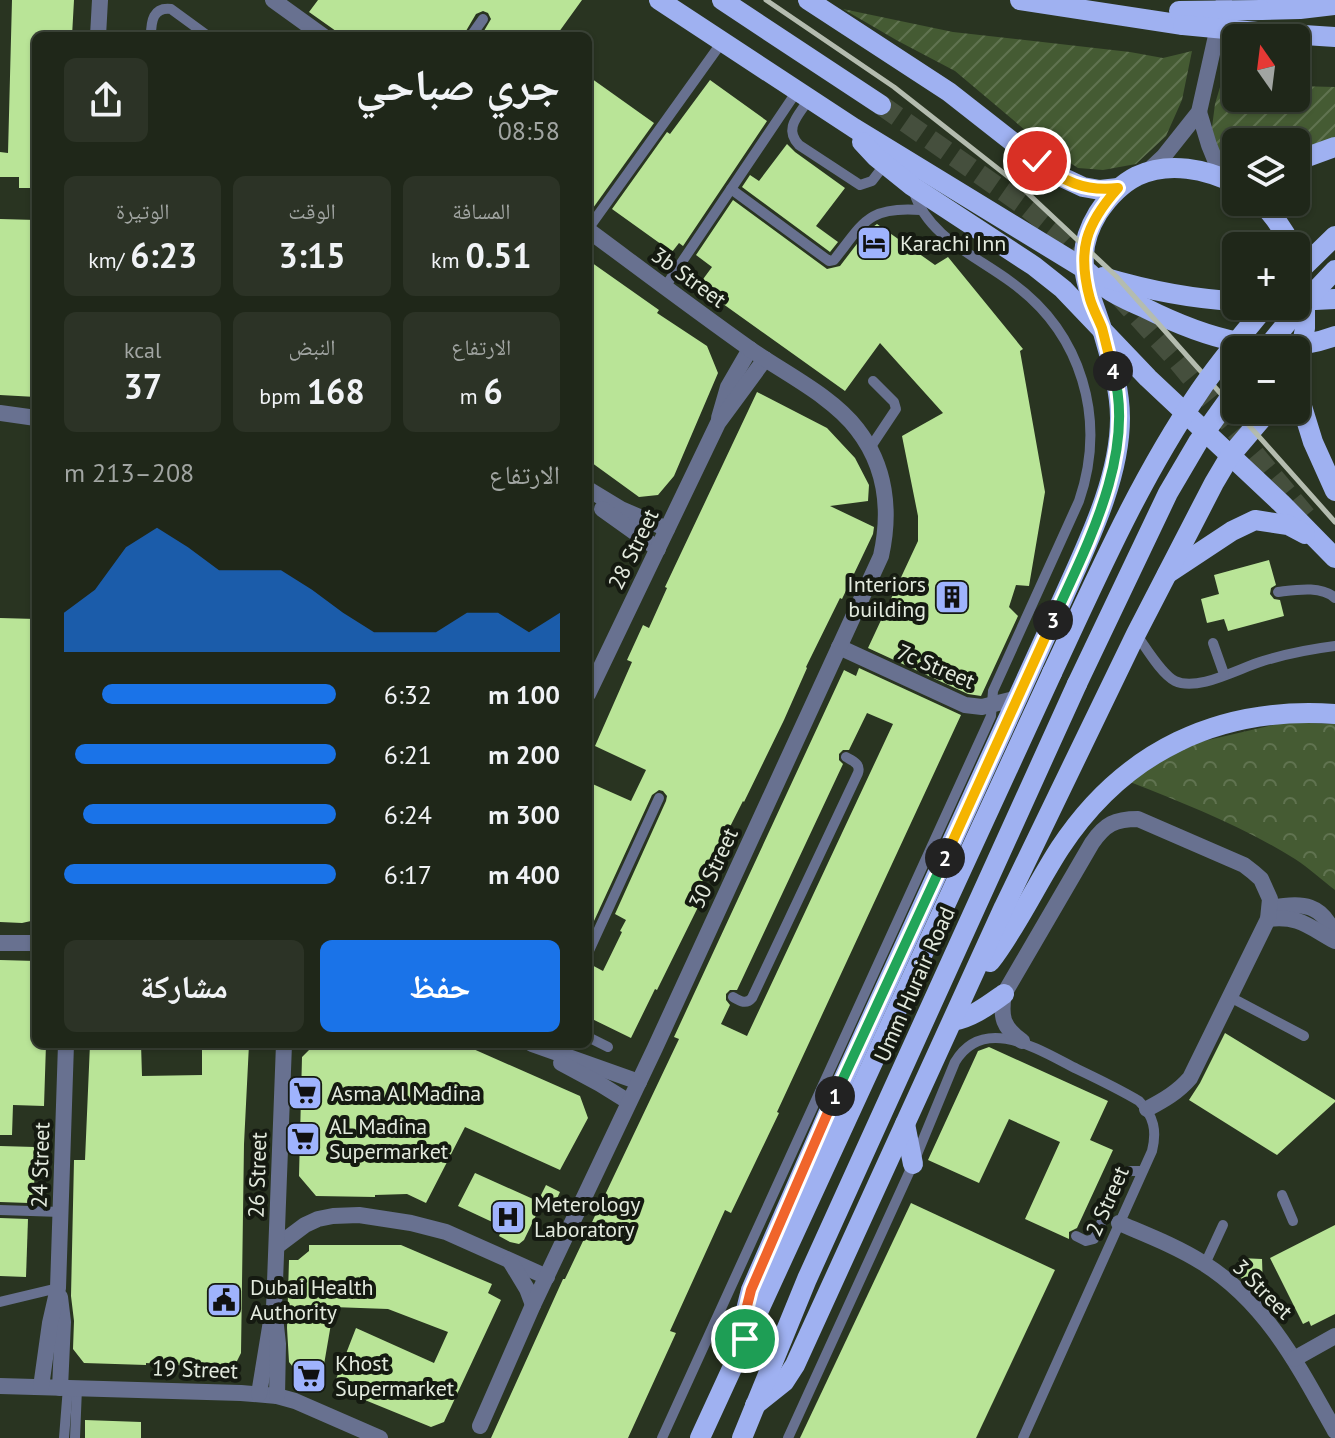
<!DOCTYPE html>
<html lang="ar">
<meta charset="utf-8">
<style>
:root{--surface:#1f2719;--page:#2c3326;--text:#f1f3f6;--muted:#a1a5a2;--line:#3c4438;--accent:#1a73e8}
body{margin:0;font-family:"PT Sans","Noto Naskh Arabic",sans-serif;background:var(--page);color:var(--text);direction:rtl;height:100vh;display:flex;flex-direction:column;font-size:30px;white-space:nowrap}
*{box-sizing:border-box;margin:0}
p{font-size:26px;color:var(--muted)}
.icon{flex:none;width:44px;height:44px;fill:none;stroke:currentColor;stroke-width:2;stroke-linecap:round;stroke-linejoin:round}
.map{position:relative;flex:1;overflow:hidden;direction:ltr}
.panel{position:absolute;left:32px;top:32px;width:560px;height:1016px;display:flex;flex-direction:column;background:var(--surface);border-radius:12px;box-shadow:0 2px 6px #0004,0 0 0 2px var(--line);direction:rtl}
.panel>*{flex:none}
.needle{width:52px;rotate:346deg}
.buttons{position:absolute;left:1222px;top:24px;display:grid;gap:16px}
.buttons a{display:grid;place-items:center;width:88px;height:88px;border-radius:12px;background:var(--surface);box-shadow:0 2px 6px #0004,0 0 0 2px var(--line);font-size:40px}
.pin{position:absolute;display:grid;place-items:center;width:68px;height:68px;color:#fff;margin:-34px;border:4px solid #fff;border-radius:50%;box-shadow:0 2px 8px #0007}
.km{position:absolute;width:40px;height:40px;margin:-20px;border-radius:50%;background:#222;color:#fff;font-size:22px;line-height:40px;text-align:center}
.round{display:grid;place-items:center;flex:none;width:84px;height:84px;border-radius:12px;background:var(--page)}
.headline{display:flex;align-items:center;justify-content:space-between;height:136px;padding:0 32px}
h1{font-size:44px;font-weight:700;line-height:60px}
.metrics{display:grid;grid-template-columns:repeat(3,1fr);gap:12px;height:136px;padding:8px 32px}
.metrics div{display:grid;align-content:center;border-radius:12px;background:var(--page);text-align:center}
.metrics b{font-size:34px;font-weight:700}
.metrics small{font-size:22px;font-weight:400}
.metrics p{font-size:22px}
.chart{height:224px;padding:16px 32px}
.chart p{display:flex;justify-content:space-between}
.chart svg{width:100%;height:144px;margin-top:8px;fill:var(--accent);opacity:.7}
.cta{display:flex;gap:16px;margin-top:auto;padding:16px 32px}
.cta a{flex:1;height:92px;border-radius:12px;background:var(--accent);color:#fff;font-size:32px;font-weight:700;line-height:92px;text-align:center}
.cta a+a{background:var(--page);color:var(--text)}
ul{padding:0 32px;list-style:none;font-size:26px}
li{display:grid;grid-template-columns:128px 96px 1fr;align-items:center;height:60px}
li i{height:20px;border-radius:10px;background:var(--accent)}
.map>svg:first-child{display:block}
.forest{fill:url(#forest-crowns)}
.garden{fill:url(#garden-furrows)}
.building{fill:#b9e497;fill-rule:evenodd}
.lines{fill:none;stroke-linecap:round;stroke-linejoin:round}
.primary-tunnel{stroke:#454f3d;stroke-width:20;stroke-dasharray:20 10;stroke-linecap:butt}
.service{stroke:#687190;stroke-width:10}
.minor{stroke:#687190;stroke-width:16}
.tertiary{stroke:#687190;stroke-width:16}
.primary{stroke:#9fb1f1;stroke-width:20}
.rail{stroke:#b4bcaf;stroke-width:5}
.primary-bridge{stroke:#9fb1f1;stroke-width:20}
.split-1-casing{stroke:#fff;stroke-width:16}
.split-2-casing{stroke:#fff;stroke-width:16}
.split-3-casing{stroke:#fff;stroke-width:16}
.split-4-casing{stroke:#fff;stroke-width:16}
.split-5-casing{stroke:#fff;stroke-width:16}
.split-1{stroke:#f0652b;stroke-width:10}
.split-2{stroke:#22a559;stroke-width:10}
.split-3{stroke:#f5b400;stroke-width:10}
.split-4{stroke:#22a559;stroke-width:10}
.split-5{stroke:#f5b400;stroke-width:10}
.labels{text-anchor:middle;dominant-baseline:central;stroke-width:8;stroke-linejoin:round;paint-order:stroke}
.poi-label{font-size:22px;fill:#e3eade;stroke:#151a11;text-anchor:start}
.street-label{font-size:22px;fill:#e3eade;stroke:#151a11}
</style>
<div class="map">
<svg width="1335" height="1438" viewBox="0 0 1335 1438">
<defs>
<pattern id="forest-crowns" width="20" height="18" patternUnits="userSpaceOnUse" patternTransform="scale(2)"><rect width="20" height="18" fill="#455b33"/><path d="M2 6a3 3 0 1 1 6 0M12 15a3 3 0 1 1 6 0" fill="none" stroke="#607350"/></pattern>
<pattern id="garden-furrows" width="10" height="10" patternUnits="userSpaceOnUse" patternTransform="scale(2)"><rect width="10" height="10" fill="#455b33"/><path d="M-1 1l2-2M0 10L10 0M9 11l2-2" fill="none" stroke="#607350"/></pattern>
</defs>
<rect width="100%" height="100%" fill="#293421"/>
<path class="forest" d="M1286,722L1335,724V890C1322,880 1309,868 1295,859C1244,827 1186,804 1130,782L1182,746Z"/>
<g class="garden">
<polygon points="843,9 953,32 1130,52 1163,58 1192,51 1182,100 1166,136 1136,164 1103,170 1078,168 1044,146 955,71 898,41"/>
<polygon points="1228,60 1236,65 1236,98 1296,98 1296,86 1335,87 1335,144 1296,159 1296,142 1236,142 1236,169 1227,168 1211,135 1215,104"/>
</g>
<g class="building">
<polygon points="12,0 74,0 72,36 36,36 36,188 19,188 19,177 0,177 0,152 8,153"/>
<polygon points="318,0 582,0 556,36 481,36 491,19 488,13 483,11 476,14 463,36 343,36 309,12"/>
<polygon points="588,76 654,123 588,215"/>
<polygon points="710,80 767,121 683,246 679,243 672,252 612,209 667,132 670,134"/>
<polygon points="787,144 795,152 845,188 816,226 838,242 830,252 742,187 750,175 759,181"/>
<polygon points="733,200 827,269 840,266 866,232 877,224 935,265 948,257 1023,349 1020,351 1045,492 1029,586 1016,585 1009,607 1018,616 981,696 968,694 868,648 918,541 918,516 902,436 943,413 880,343 845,391 698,286 712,267 696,255"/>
<polygon points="0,219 36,220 36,397 0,395"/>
<polygon points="588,260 659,310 657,313 707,346 718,373 674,476 658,495 639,497 588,460"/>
<polygon points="757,392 827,428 855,458 869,485 868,501 830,506 874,527 873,534 842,599 840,598 806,667 807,668 784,720 744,802 743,801 694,898 701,901 657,990 655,989 631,1038 588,1017 588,963 603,971 622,932 620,931 626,920 615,914 666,801 667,796 663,791 659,790 652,795 588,934 588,782 631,801 646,770 595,746 632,662 627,660 643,625 649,628 667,588 665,587"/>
<polygon points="1269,560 1276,585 1271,588 1270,594 1274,599 1280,600 1284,616 1228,631 1224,619 1207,623 1201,599 1219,594 1214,575"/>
<polygon points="0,618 36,619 36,917 31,921 22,923 0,922"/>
<path d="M859,668L961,715L777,1112L779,1113L731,1213L725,1210L670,1331L676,1333L628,1438H491L563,1279H565L679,1039L674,1037L844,670L856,676ZM867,713L893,724L747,1036L721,1024L730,1005L726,1000V994L730,990H737L843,764L839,760V754L843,750H849Z"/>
<polygon points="0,960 36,961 36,1044 46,1044 44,1106 13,1105 12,1135 0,1135"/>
<polygon points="1225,1033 1335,1100 1335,1102 1277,1155 1189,1100 1200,1083"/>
<polygon points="90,1044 141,1044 142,1076 202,1075 202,1044 249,1044 244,1144 241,1353 233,1369 146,1363 146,1365 84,1363 73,1349 74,1321 71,1296 74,1160 85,1160"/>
<polygon points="315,1044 462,1044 580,1096 588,1118 560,1170 465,1127 426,1203 407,1194 375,1195 375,1197 316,1196 299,1176 302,1057"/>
<polygon points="989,1047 1108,1101 1090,1140 1113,1150 1077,1228 1069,1232 1069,1239 1025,1219 1060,1142 1009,1119 979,1183 928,1160 978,1051"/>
<polygon points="0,1146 35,1147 34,1195 29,1195 29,1203 0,1202"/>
<polygon points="475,1173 542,1203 524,1240 519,1244 510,1242 499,1236 503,1227 458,1206"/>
<polygon points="546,1185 560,1192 554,1205 539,1199"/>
<polygon points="911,1203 1055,1270 976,1438 800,1438"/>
<polygon points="0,1218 28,1219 26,1277 0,1276"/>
<polygon points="1335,1225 1335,1314 1311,1326 1309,1321 1303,1324 1270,1258"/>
<polygon points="309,1245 401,1245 492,1284 488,1293 501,1300 444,1422 431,1427 333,1387 356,1328 434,1363 448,1332 388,1309 305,1306 332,1318 321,1382 297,1372 289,1362 287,1328 289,1260 298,1260 309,1251"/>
<polygon points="1240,1258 1262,1259 1263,1289 1242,1279 1234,1272"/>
<polygon points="85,1420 141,1422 141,1438 85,1438"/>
</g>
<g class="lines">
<g class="primary-tunnel">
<polyline points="881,105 1026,207 1062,236 1094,268"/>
<polyline points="1118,295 1174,357 1312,523"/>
</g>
<g class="service">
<path d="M151,36C151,21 153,7 171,9L208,36"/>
<polyline points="471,36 483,19"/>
<path d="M809,99C799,115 783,128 799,145L860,185L872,181L885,164"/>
<path d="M731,189L829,261L834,260C864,222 868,206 921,210"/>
<polyline points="588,229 722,42"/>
<polyline points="665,287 797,91"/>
<polyline points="870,448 896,409 894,402 873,381"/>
<path d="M1278,592C1295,590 1321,585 1335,598"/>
<path d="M1136,634C1145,646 1161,674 1175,681C1198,692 1239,668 1263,661C1286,654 1311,649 1335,646"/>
<polyline points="1213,643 1224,674"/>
<polyline points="588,953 659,798"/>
<path d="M733,997C740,1001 746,1005 752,998L858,773C861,764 853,761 846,757"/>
<polyline points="1230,997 1304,1036"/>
<polyline points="588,1037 608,1047"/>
<polyline points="1282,1195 1293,1221"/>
<polyline points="0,1210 61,1212"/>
<polyline points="1076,1236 1086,1241 1094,1239 1122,1177 1130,1171 1142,1171"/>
<polyline points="1205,1264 1223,1225"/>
<polyline points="0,1302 58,1288"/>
<polyline points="64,1438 68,1387"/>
<polyline points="75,1438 77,1388"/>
<path d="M662,1438L987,725L991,716L993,691L1079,501C1107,419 1082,333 1011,282C976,256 927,236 914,192"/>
<path d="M788,1438L913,1164L955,1062C984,1013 1041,1051 1077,1069C1098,1079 1119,1089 1139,1101C1154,1116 1157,1131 1152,1151L1023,1438"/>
</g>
<g class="minor">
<polyline points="273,0 323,36"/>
<polyline points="98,36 100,0"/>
<polyline points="0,413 36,418"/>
<polyline points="719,418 728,387 750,349"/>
<polyline points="588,489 621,509 667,529"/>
<polyline points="602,509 658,549"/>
<polyline points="839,647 965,705 982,707 1018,698"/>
<polyline points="588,694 718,423 765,359"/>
<path d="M1271,908C1302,902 1323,903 1335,937"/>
<path d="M1268,919C1299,915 1309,927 1335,941"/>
<polyline points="0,943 36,943"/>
<path d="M1022,1041C1003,1028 1000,1017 1004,994L1092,843C1105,824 1115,819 1138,819L1244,865L1253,872L1261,879L1270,899L1268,919L1190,1078C1178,1092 1164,1100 1147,1109"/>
<polyline points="532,1044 639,1082"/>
<polyline points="561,1063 600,1084 629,1102"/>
<path d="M1119,1223C1147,1235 1176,1246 1203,1263C1267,1303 1299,1367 1335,1431"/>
<polyline points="277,1246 305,1225 318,1219 333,1216 359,1215 411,1223 446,1232 547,1277"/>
<polyline points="510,1261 527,1289 533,1305"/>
<polyline points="60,1297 63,1322 60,1388"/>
<polyline points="1294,1359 1335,1336"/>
<polyline points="0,1386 241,1393 277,1396 295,1401 380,1438"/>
<polyline points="41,1387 50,1323 58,1288 66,1044"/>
<polyline points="259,1394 271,1321"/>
<polyline points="277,1396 278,1344 274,1308 284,1044"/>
<path d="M480,1426L533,1305L655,1048L881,556C891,511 886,466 857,429C832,396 784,373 750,349C695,310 642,270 588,230"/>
</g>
<g class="tertiary">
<polyline points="1199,112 1209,145 1222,177"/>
<polyline points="1148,171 1164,156 1199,112 1224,0"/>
</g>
<g class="primary">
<path d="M659,0L854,128L1083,268C1092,274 1097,282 1106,288C1118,297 1132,302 1145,308C1203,337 1271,360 1335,336"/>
<polyline points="722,0 881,105"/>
<polyline points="808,0 949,92 1051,172 1083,187 1100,190 1118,188"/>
<polyline points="1020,0 1183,25"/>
<polyline points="1261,10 1300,9 1335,5"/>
<polyline points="1257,32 1335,37"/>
<polyline points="862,142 876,157 912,186 1034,266 1063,289 1148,378 1281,503 1335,558"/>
<polyline points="1296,161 1335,147"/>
<path d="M1260,202C1274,215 1283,229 1292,246"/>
<polyline points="1296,256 1300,268 1305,301 1305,328 1296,378 1300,400 1313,442 1335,491"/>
<path d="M1103,277C1147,290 1191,299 1236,301"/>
<polyline points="1296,301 1335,299"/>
<polyline points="1167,574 1232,531 1255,520 1288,525 1305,534"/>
<path d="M990,962C1017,927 1036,885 1060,848C1124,751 1219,706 1335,714"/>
<path d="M953,1021C973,1017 987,1006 1004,994"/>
<polyline points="905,1124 913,1164"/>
<path d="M745,1339V1314L751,1290L834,1100L1064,596C1088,542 1120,478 1120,418C1120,388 1110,357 1102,329C1088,286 1071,257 1098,213C1108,198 1121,184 1137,176C1169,161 1206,169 1236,184"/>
<polyline points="755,1405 784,1382 795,1365 1004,907 1136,634 1214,483 1230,456 1269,410"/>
<polyline points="700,1438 1052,673"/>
<polyline points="742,1438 807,1279 1077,684"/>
</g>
<polyline class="rail" points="766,0 894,87 1020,186 1116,276 1335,522"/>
<g class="primary-bridge">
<polyline points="1179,11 1261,10"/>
<polyline points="1183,25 1257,32"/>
<polyline points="1296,274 1335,236"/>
<polyline points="1265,350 1300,307 1335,270"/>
<path d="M1052,673C1097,577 1139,480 1199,392C1219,362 1243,334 1266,306"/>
<polyline points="1077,684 1168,493 1198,442 1236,389"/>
</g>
</g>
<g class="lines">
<g class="split-1-casing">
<polyline id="split-1" points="745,1339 745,1314 751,1290 835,1096"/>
</g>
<g class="split-2-casing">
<polyline id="split-2" points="835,1096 945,858"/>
</g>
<g class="split-3-casing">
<polyline id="split-3" points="945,858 1053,620"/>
</g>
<g class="split-4-casing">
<path id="split-4" d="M1053,620C1086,547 1137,453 1113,371"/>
</g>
<g class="split-5-casing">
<path id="split-5" d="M1037,161C1063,181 1084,192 1118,188C1085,225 1077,251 1090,299C1093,309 1098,318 1102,328C1106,343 1109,357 1113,371"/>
</g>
<use href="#split-1" class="split-1"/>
<use href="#split-2" class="split-2"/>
<use href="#split-3" class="split-3"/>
<use href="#split-4" class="split-4"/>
<use href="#split-5" class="split-5"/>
</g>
<defs>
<g id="hotel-square" transform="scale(1.8)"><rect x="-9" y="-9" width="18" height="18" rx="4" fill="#9fb3fd" stroke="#151a11"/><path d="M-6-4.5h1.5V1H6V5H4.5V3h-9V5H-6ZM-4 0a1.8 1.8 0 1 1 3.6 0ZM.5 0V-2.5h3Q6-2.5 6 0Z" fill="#111"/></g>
<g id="building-square" transform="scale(1.8)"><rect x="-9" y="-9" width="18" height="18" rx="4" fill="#9fb3fd" stroke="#151a11"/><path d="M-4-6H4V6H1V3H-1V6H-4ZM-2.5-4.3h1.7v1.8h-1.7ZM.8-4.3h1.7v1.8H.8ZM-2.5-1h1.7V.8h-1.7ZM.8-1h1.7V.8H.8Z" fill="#111"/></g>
<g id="supermarket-square" transform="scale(1.8)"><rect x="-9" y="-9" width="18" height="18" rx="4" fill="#9fb3fd" stroke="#151a11"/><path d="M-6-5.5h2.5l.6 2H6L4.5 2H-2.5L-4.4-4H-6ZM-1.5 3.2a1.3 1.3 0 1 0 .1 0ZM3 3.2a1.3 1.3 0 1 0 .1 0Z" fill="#111"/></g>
<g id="hospital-square" transform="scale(1.8)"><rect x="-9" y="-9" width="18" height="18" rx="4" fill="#9fb3fd" stroke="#151a11"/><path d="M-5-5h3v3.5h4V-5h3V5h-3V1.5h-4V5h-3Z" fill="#111"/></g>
<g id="civic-square" transform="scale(1.8)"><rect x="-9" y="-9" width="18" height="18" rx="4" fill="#9fb3fd" stroke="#151a11"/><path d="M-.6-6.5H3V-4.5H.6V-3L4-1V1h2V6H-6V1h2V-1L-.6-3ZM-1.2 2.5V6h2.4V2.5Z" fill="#111"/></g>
</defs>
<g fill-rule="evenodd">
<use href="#hotel-square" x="874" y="243"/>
<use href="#building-square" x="952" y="597"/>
<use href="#supermarket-square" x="305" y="1093"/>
<use href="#supermarket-square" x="303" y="1139"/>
<use href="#hospital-square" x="508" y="1217"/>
<use href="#civic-square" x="224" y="1300"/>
<use href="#supermarket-square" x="309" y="1376"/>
</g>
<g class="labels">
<g class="poi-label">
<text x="900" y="243">Karachi Inn</text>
<text x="926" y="584" text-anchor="end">Interiors<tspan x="926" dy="25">building</tspan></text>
<text x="331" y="1093">Asma Al Madina</text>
<text x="329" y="1126">AL Madina<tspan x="329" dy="25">Supermarket</tspan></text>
<text x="534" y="1204">Meterology<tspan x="534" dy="25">Laboratory</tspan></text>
<text x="250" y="1287">Dubai Health<tspan x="250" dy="25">Authority</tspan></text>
<text x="335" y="1363">Khost<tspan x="335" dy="25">Supermarket</tspan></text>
</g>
<g class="street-label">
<text transform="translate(689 277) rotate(36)">3b Street</text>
<text transform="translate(633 549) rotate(-64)">28 Street</text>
<text transform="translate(936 666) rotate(23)">7c Street</text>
<text transform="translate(713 868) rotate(-65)">30 Street</text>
<text transform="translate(914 984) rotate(-66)">Umm Hurair Road</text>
<text transform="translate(40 1165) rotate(-88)">24 Street</text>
<text transform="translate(257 1175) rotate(-88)">26 Street</text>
<text transform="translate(1107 1201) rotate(-66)">2 Street</text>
<text transform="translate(1263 1289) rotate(45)">3 Street</text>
<text transform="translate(195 1369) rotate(2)">19 Street</text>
</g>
</g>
</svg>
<div class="buttons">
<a><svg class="needle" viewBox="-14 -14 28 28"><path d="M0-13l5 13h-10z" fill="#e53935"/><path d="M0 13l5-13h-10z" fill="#a1a5a2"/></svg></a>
<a><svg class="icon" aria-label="layers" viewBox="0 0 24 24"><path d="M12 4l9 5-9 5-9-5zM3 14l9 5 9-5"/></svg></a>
<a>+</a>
<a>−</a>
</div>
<div class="pin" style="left:745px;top:1339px;background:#1e9e55"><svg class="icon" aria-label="arrive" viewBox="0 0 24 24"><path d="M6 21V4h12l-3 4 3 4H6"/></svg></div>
<div class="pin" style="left:1037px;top:161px;background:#d93025"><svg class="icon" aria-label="check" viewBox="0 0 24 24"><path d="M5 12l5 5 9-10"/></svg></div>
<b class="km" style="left:835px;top:1096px">1</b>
<b class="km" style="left:945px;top:858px">2</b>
<b class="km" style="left:1053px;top:620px">3</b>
<b class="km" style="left:1113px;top:371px">4</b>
<section class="panel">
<div class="headline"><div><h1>جري صباحي</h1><p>08:58</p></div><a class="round"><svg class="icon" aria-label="share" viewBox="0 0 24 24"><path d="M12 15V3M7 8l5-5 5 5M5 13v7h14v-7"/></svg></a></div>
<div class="metrics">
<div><p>المسافة</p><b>0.51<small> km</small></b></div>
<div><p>الوقت</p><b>3:15</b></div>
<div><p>الوتيرة</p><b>6:23<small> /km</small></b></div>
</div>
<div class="metrics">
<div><p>الارتفاع</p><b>6<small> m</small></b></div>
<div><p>النبض</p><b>168<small> bpm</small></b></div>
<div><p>kcal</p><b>37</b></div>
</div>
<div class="chart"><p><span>الارتفاع</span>208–213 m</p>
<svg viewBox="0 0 160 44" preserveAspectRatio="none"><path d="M0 44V32L10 25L20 12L30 6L40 12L50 19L60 19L70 19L80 25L90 32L100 38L110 38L120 38L130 32L140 32L150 38L160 32V44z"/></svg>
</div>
<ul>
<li><b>100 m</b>6:32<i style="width:86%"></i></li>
<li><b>200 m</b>6:21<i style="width:96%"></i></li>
<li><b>300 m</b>6:24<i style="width:93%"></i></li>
<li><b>400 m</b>6:17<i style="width:100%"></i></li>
</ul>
<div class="cta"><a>حفظ</a><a>مشاركة</a></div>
</section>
</div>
